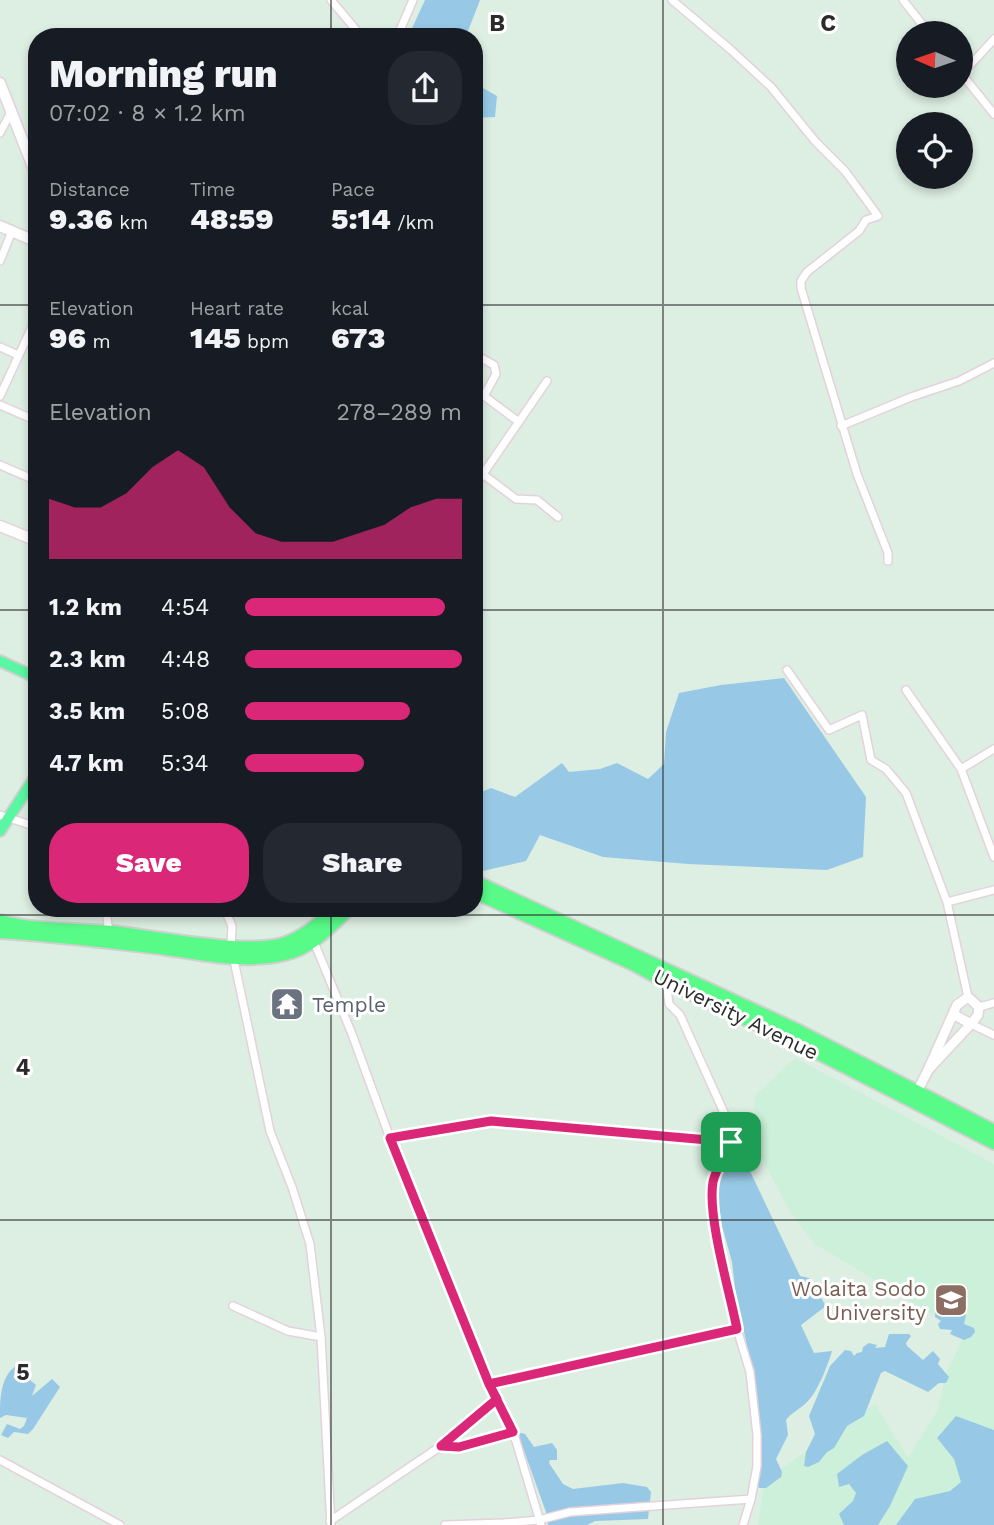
<!DOCTYPE html>
<meta charset="utf-8">
<style>
:root{--surface:#171b24;--page:#242831;--text:#f1f3f6;--muted:#9ea1a6;--accent:#db2777}
body{margin:0;font-family:"Work Sans",sans-serif;background:var(--page);color:var(--text);height:100vh;display:flex;flex-direction:column;font-size:26px;white-space:nowrap}
*{box-sizing:border-box;margin:0}
p{font-size:23px;color:var(--muted)}
.icon{flex:none;width:38px;height:38px;fill:none;stroke:currentColor;stroke-width:2;stroke-linecap:round;stroke-linejoin:round}
.map{position:relative;flex:1;overflow:hidden}
.sheet{position:absolute;left:28px;top:28px;width:455px;height:889px;display:flex;flex-direction:column;background:var(--surface);border-radius:28px;box-shadow:0 4px 10px #0003}
.sheet>*{flex:none}
.needle{width:46px;rotate:272deg}
.fabs{position:absolute;left:896px;top:21px;display:grid;gap:14px}
.fabs a{display:grid;place-items:center;width:77px;height:77px;border-radius:50%;background:var(--surface);box-shadow:0 4px 10px #0003;font-size:35px}
.pin{position:absolute;display:grid;place-items:center;width:60px;height:60px;color:#fff;margin:-30px;border-radius:14px;box-shadow:0 4px 10px #0006}
.round{display:grid;place-items:center;flex:none;width:74px;height:74px;border-radius:28px;background:var(--page)}
.headline{display:flex;align-items:center;justify-content:space-between;height:119px;padding:0 21px}
h1{font-size:38px;font-weight:800;line-height:52px}
.figures{display:grid;grid-template-columns:repeat(3,1fr);gap:10px;height:119px;padding:7px 21px}
.figures div{display:grid;align-content:center}
.figures b{font-size:30px;font-weight:800}
.figures small{font-size:19px;font-weight:400}
.figures p{font-size:19px}
.chart{height:196px;padding:14px 21px}
.chart p{display:flex;justify-content:space-between}
.chart svg{width:100%;height:126px;margin-top:7px;fill:var(--accent);opacity:.7}
.button{display:flex;gap:14px;margin-top:auto;padding:14px 21px}
.button a{flex:1;height:80px;border-radius:28px;background:var(--accent);color:#fff;font-size:28px;font-weight:800;line-height:80px;text-align:center}
.button a+a{background:var(--page);color:var(--text)}
ul{padding:0 21px;list-style:none;font-size:23px}
li{display:grid;grid-template-columns:112px 84px 1fr;align-items:center;height:52px}
li i{height:18px;border-radius:9px;background:var(--accent)}
.map>svg:first-child{display:block}
.education{fill:#ccf0d9}
.green{fill:#97c9e6}
.lines{fill:none;stroke-linecap:round;stroke-linejoin:round}
.minor-casing{stroke:#e4d2db;stroke-width:10}
.tertiary-casing{stroke:#e4d2db;stroke-width:12}
.secondary-casing{stroke:#e4d2db;stroke-width:13}
.primary-casing{stroke:#d0d0d0;stroke-width:14}
.trunk-casing{stroke:#d0d0d0;stroke-width:16}
.minor{stroke:#fff;stroke-width:7}
.tertiary{stroke:#fff;stroke-width:9}
.secondary{stroke:#fff;stroke-width:10}
.primary{stroke:#5af6a3;stroke-width:10}
.trunk{stroke:#58fa88;stroke-width:12}
.route-casing{stroke:#fff;stroke-width:14}
.route{stroke:#db2777;stroke-width:9}
.grid{fill:none;stroke:#2b2b2b;stroke-width:2;stroke-opacity:0.55}
.labels{text-anchor:middle;dominant-baseline:central;stroke-width:6;stroke-linejoin:round;paint-order:stroke}
.worship-label{font-size:21px;fill:#5b616d;stroke:#fff;text-anchor:start}
.street-label{font-size:21px;fill:#2b2b2b;stroke:#fff}
.education-label{font-size:21px;fill:#785e54;stroke:#fff;text-anchor:end}
.grid-label{font-size:23px;text-anchor:middle;font-weight:bold;fill:#2b2b2b;stroke:#fff;stroke-width:6;stroke-linejoin:round;paint-order:stroke}
</style>
<div class="map">
<svg width="994" height="1525" viewBox="0 0 994 1525">
<rect width="100%" height="100%" fill="#ddeee2"/>
<polygon class="education" points="795,1058 994,1164 994,1525 758,1525 765,1480 875,1404 908,1458 938,1410 945,1376 965,1334 815,1244 791,1214 753,1141 755,1096"/>
<g class="green">
<polygon points="425,0 480,0 468,31 472,37 408,37"/>
<polygon points="474,83 497,96 495,117 474,118"/>
<polygon points="784,678 866,797 863,857 827,870 688,864 603,857 540,835 526,861 474,873 474,795 491,788 515,797 562,763 569,772 600,769 617,763 648,779 664,764 666,732 679,693 721,685"/>
<path d="M729,1154L741,1157L747,1165L800,1276L809,1278L826,1306L801,1325L814,1353L832,1351C828,1365 817,1393 807,1402C800,1409 792,1412 786,1420L788,1435L776,1459L782,1472L781,1477L766,1488H759L755,1480V1410L748,1351L735,1288L732,1262L722,1226L716,1186Z"/>
<polygon points="942,1301 966,1315 964,1324 974,1328 975,1332 971,1337 964,1340 950,1334 952,1330 940,1329 938,1324 941,1321 935,1317 936,1305"/>
<polygon points="889,1334 909,1334 911,1336 906,1343 907,1346 923,1360 933,1351 940,1359 938,1364 949,1377 946,1383 939,1383 928,1392 885,1371 881,1373 864,1416 847,1426 834,1448 827,1452 819,1462 808,1467 804,1466 806,1452 815,1434 809,1416 830,1366 845,1350 851,1351 854,1356 857,1353 862,1352 863,1347 869,1343 877,1345 875,1348 885,1347"/>
<path d="M19,1364L25,1366L24,1375L36,1385L32,1396L52,1379L60,1387L33,1429L28,1434L14,1432L8,1438L1,1435L7,1424L20,1429L24,1426L27,1418L6,1415L0,1418C0,1399 0,1374 19,1364Z"/>
<polygon points="956,1416 994,1430 994,1525 896,1525 915,1499 950,1491 961,1482 954,1459 937,1438"/>
<polygon points="521,1433 525,1434 534,1447 552,1443 557,1450 557,1460 550,1460 549,1463 563,1484 573,1489 623,1483 647,1487 651,1492 648,1519 595,1521 587,1525 548,1525 546,1512 518,1434"/>
<polygon points="887,1441 908,1466 890,1506 878,1525 844,1525 839,1514 853,1501 856,1493 849,1484 839,1487 837,1474 862,1455"/>
</g>
<g class="lines">
<g class="minor-casing">
<g id="minor">
<polyline points="331,0 362,37"/>
<polyline points="672,0 731,50 771,87 815,141 845,171 878,216 866,220 859,231 807,272 801,281 801,288 857,474 888,553 888,561"/>
<polyline points="903,0 929,33"/>
<polyline points="397,37 413,0"/>
<polyline points="961,73 994,114"/>
<polyline points="962,74 994,39"/>
<polyline points="0,133 12,110"/>
<polyline points="0,261 12,231"/>
<polyline points="0,347 18,355"/>
<polyline points="474,354 494,365 496,374 484,396 519,422"/>
<polyline points="0,396 37,316"/>
<polyline points="0,405 37,421"/>
<polyline points="841,426 911,397 959,381 994,363"/>
<polyline points="0,465 37,481"/>
<polyline points="484,475 516,499 537,500 558,517"/>
<polyline points="474,487 547,381"/>
<polyline points="787,670 829,730 862,715 871,760 886,769 906,793 947,902 968,997"/>
<polyline points="906,690 961,769"/>
<polyline points="994,749 961,769 994,857"/>
<polyline points="0,815 37,827"/>
<polyline points="947,902 994,890"/>
<polyline points="106,908 109,934"/>
<polyline points="224,908 232,926 231,946 270,1131 292,1187 310,1244 321,1337 331,1525"/>
<polyline points="314,942 352,1034 390,1138 489,1384 513,1431 541,1525"/>
<polyline points="666,981 669,1004 680,1015 730,1126 731,1142 713,1181 713,1194 715,1222 737,1329 750,1372 757,1435 757,1466 751,1499 743,1525"/>
<polyline points="979,1007 994,1003"/>
<polyline points="971,1024 994,1035"/>
<polyline points="390,1138 491,1121 731,1142"/>
<polyline points="233,1306 288,1331 321,1337"/>
<polyline points="489,1384 737,1329"/>
<polyline points="441,1446 459,1447 513,1431"/>
<polyline points="0,1460 120,1525"/>
<polyline points="330,1521 441,1446 497,1399"/>
<polyline points="445,1525 504,1523 539,1520 570,1512 751,1499"/>
</g>
</g>
<g class="tertiary-casing">
<g id="tertiary">
<polyline points="928,1070 957,1005 968,997 979,1007 978,1015 971,1024 953,1014"/>
<polyline points="917,1092 928,1070 971,1024"/>
</g>
</g>
<g class="secondary-casing">
<g id="secondary">
<polyline points="0,83 37,177"/>
<polyline points="0,226 37,242"/>
<polyline points="0,526 37,541"/>
</g>
</g>
<g class="primary-casing">
<g id="primary">
<polyline points="0,661 37,678"/>
<polyline points="0,831 37,774"/>
</g>
</g>
<g class="trunk-casing">
<g id="trunk">
<polyline points="474,881 799,1031 994,1131"/>
<polyline points="474,892 633,964 666,982 808,1048 994,1143"/>
<path d="M0,921C36,931 75,929 112,932C156,937 243,955 283,944C304,937 320,922 336,908"/>
<path d="M0,932C54,935 108,942 161,948C201,954 244,964 285,954C312,948 330,927 350,908"/>
</g>
</g>
<use href="#minor" class="minor"/>
<use href="#tertiary" class="tertiary"/>
<use href="#secondary" class="secondary"/>
<use href="#primary" class="primary"/>
<use href="#trunk" class="trunk"/>
</g>
<g class="lines">
<g class="route-casing">
<path id="route" d="M731,1142L491,1121L390,1138L489,1384L497,1399L441,1446L459,1447L513,1432L489,1384L737,1329C730,1293 707,1216 713,1182C716,1169 725,1154 731,1142"/>
</g>
<use href="#route" class="route"/>
</g>
<path class="grid" d="M331,0V37M663,0V1525M0,305H37M474,305H994M0,610H37M474,610H994M331,908V1525M0,915H994M0,1220H994"/>
<defs>
<g id="temple-square" transform="scale(1.75)"><rect x="-9" y="-9" width="18" height="18" rx="4" fill="#6b7280" stroke="#fff"/><path d="M0-6L5-2H3V0L6.5 2.5H4V6H1.5V3h-3V6H-4V2.5H-6.5L-3 0V-2H-5Z" fill="#fff"/></g>
<g id="university-square" transform="scale(1.75)"><rect x="-9" y="-9" width="18" height="18" rx="4" fill="#8d6e63" stroke="#fff"/><path d="M0-5L7-2L0 1L-7-2ZM-4 1L0 2.5L4 1V4Q0 6-4 4Z" fill="#fff"/></g>
</defs>
<g fill-rule="evenodd">
<use href="#temple-square" x="287" y="1004"/>
<use href="#university-square" x="951" y="1300"/>
</g>
<g class="labels">
<g class="worship-label">
<text x="312" y="1004">Temple</text>
</g>
<g class="street-label">
<text transform="translate(736 1014) rotate(26)">University Avenue</text>
</g>
<g class="education-label">
<text x="926" y="1288">Wolaita Sodo<tspan x="926" dy="24">University</tspan></text>
</g>
</g>
<g class="grid-label">
<text x="497" y="31">B</text>
<text x="828" y="31">C</text>
<text x="23" y="1075">4</text>
<text x="23" y="1380">5</text>
</g>
</svg>
<div class="fabs">
<a><svg class="needle" viewBox="-14 -14 28 28"><path d="M0-13l5 13h-10z" fill="#e53935"/><path d="M0 13l5-13h-10z" fill="#9ea1a6"/></svg></a>
<a><svg class="icon" aria-label="locate" viewBox="0 0 24 24"><circle cx="12" cy="12" r="6"/><path d="M12 2v4M12 18v4M2 12h4M18 12h4"/></svg></a>
</div>
<div class="pin" style="left:731px;top:1142px;background:#1e9e55"><svg class="icon" aria-label="arrive" viewBox="0 0 24 24"><path d="M6 21V4h12l-3 4 3 4H6"/></svg></div>
<section class="sheet">
<div class="headline"><div><h1>Morning run</h1><p>07:02 · 8 × 1.2 km</p></div><a class="round"><svg class="icon" aria-label="share" viewBox="0 0 24 24"><path d="M12 15V3M7 8l5-5 5 5M5 13v7h14v-7"/></svg></a></div>
<div class="figures">
<div><p>Distance</p><b>9.36<small> km</small></b></div>
<div><p>Time</p><b>48:59</b></div>
<div><p>Pace</p><b>5:14<small> /km</small></b></div>
</div>
<div class="figures">
<div><p>Elevation</p><b>96<small> m</small></b></div>
<div><p>Heart rate</p><b>145<small> bpm</small></b></div>
<div><p>kcal</p><b>673</b></div>
</div>
<div class="chart"><p><span>Elevation</span>278–289 m</p>
<svg viewBox="0 0 160 44" preserveAspectRatio="none"><path d="M0 44V23L10 26L20 26L30 21L40 12L50 6L60 12L70 26L80 35L90 38L100 38L110 38L120 35L130 32L140 26L150 23L160 23V44z"/></svg>
</div>
<ul>
<li><b>1.2 km</b>4:54<i style="width:92%"></i></li>
<li><b>2.3 km</b>4:48<i style="width:100%"></i></li>
<li><b>3.5 km</b>5:08<i style="width:76%"></i></li>
<li><b>4.7 km</b>5:34<i style="width:55%"></i></li>
</ul>
<div class="button"><a>Save</a><a>Share</a></div>
</section>
</div>
